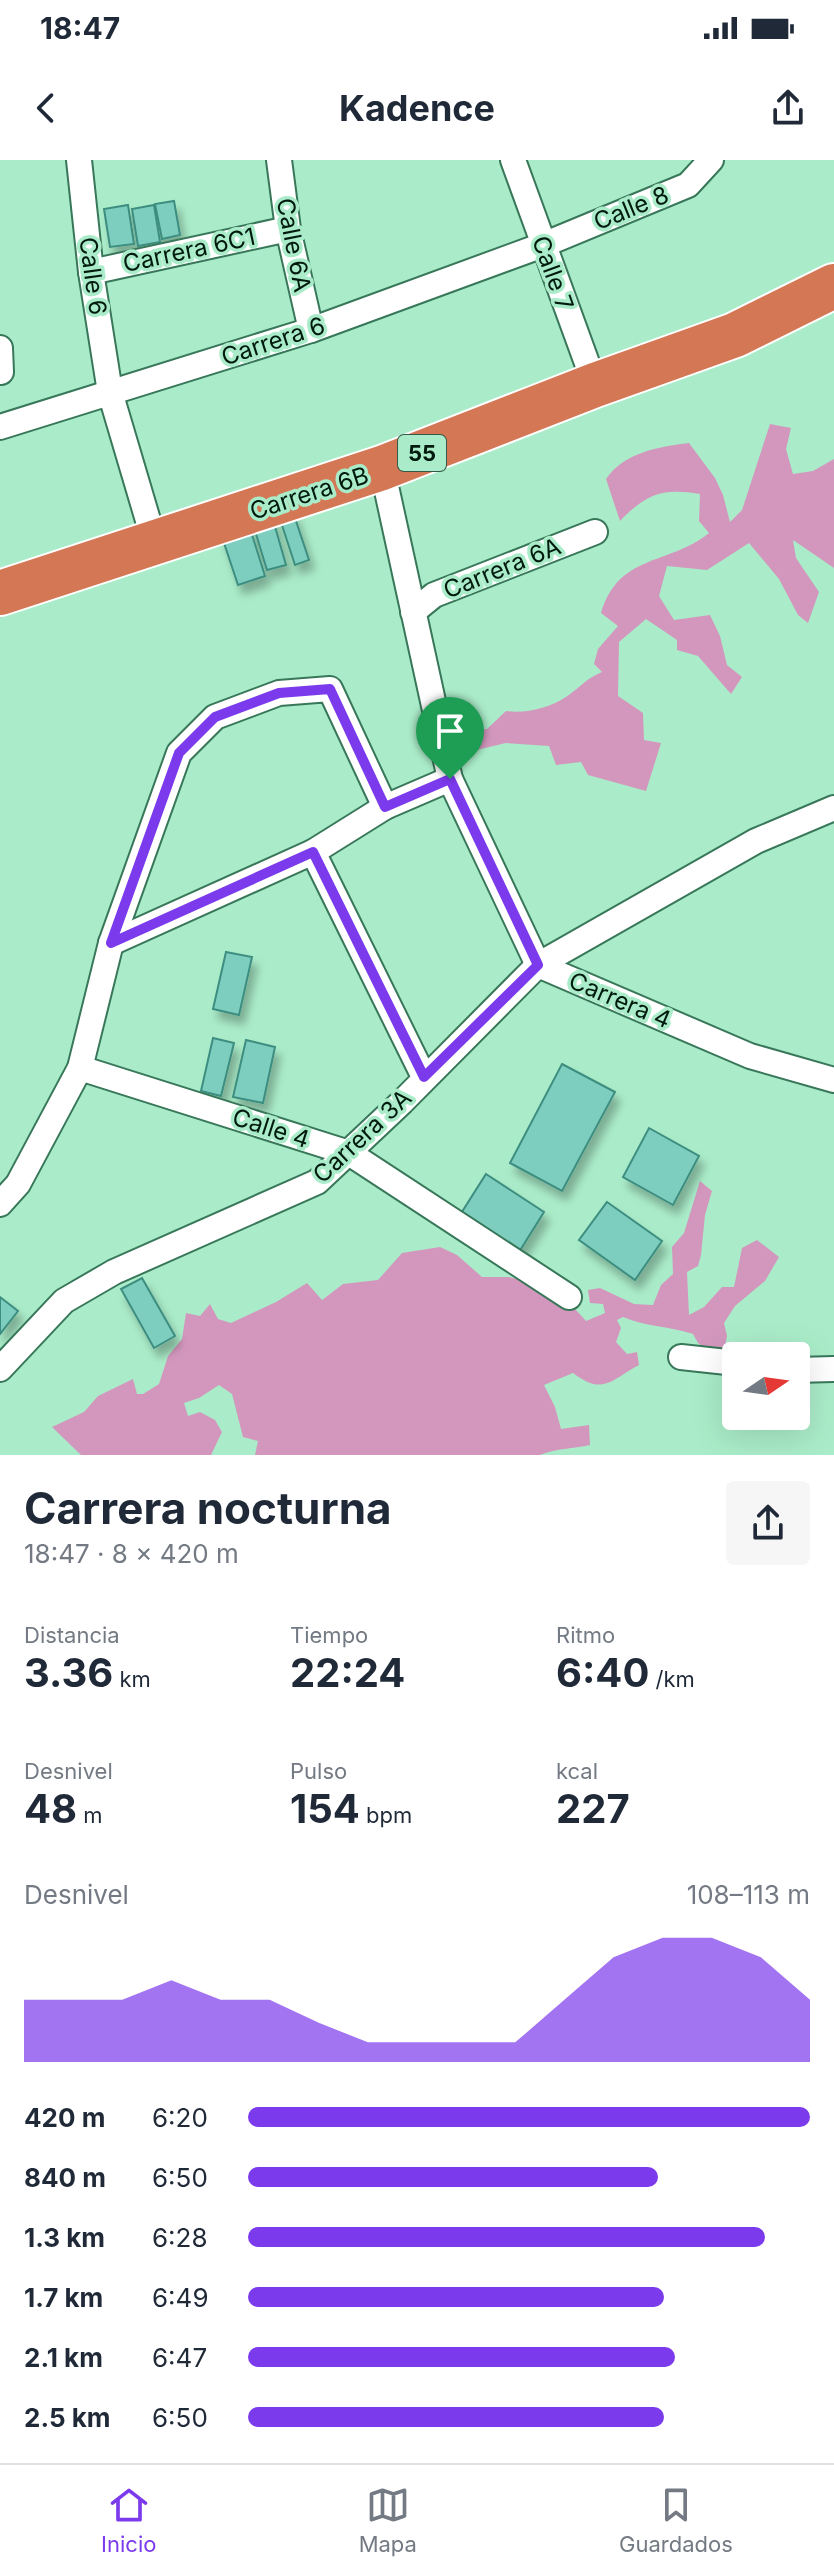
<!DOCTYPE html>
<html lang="es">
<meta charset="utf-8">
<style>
:root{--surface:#fff;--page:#f6f6f7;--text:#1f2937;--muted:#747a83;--line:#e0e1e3;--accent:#7c3aed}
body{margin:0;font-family:Inter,sans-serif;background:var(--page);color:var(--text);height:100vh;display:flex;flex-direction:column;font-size:30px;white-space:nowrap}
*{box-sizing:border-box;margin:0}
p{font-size:26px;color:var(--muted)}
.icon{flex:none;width:44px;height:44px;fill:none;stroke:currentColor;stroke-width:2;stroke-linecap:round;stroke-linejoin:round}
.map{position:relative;height:1295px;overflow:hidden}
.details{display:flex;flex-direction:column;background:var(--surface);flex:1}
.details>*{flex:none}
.needle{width:52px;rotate:77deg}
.controls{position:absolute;left:722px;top:1182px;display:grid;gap:16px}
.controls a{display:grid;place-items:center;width:88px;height:88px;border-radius:8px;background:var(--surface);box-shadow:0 8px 32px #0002;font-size:40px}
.pin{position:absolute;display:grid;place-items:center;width:68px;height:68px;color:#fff;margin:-82px -34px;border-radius:50% 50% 50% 0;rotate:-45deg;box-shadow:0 0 8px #0007}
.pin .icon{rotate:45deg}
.round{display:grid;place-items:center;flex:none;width:84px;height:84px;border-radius:8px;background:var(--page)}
.overview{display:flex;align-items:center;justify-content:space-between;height:136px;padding:0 24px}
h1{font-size:44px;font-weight:700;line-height:60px}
.stats{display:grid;grid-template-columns:repeat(3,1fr);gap:12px;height:136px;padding:8px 24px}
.stats div{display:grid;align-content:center}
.stats b{font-size:40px;font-weight:700}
.stats small{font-size:22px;font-weight:400}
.stats p{font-size:22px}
.chart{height:224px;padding:16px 24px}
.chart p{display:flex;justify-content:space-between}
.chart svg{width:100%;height:144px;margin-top:8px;fill:var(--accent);opacity:.7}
ul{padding:0 24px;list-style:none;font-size:26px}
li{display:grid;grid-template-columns:128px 96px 1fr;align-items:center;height:60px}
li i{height:20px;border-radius:10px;background:var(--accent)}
.status{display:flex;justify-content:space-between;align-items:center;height:56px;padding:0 40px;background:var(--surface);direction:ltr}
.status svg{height:22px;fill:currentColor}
header{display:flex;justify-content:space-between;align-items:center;height:104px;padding:0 24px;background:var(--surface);font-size:36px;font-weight:700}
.menu{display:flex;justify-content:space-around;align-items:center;height:112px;border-top:2px solid var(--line);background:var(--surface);font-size:22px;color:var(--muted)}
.menu a{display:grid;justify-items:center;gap:4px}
.menu .selected{color:var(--accent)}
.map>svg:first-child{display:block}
.green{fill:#d397bd}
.building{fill:#7ecebf;stroke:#3d8e80;stroke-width:2;filter:url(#shadow)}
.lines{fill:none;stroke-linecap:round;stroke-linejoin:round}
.street-casing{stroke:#387759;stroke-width:28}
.highway-casing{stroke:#fff;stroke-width:48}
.street{stroke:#fff;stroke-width:24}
.highway{stroke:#d47755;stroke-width:44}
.route-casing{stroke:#fff;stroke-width:16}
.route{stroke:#7c3aed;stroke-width:10}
.labels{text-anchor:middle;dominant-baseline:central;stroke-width:7;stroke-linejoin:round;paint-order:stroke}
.shield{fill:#aaecc9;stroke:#345946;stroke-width:2}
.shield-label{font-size:22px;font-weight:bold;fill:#011a0e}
.street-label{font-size:24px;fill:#011a0e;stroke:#aaecc9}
</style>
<div class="status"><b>18:47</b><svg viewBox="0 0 49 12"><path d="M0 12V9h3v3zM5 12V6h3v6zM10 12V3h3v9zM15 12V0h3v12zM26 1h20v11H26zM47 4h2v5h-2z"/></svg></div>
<header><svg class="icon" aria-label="back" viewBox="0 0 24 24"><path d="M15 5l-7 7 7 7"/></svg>Kadence<svg class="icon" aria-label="share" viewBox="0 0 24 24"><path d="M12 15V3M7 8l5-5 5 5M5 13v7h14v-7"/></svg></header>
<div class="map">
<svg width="834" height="1295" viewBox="0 0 834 1295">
<defs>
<filter id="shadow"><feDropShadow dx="5" dy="9" stdDeviation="4" flood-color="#0004"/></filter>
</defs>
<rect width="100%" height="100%" fill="#aaecc9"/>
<g class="green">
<path d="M770,264L791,268L786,289L793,314L813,311L834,299V408L793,380L796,398L819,432L808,463L798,455L779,419L749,383L707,410L667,406L659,436L674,460L710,455L720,476L727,505L742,517L731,534L698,496L677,490V480L646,459L619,482L618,536L643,553L644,580L661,583L646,631L588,615L581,602L556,605L549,586L506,583L468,592L454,582L470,571L487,569L506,551C525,554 549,548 566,537C581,527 585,519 602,512L594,504L598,489L618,466L601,453C619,393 668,406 709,373L699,361L700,334C663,328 647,333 620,361L606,319C625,292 658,287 689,283L715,318L723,335L730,362L742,350Z"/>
<path d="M700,1021L712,1031L705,1055L701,1095L698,1106L687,1112L689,1155L704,1147L722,1127H734L742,1088L757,1080L779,1097L765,1121L735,1146L724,1163L727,1176L724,1191L713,1194L698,1183L693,1174C670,1166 646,1167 623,1157L617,1160L621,1168L616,1182L627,1194L637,1192L639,1205C611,1220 603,1236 573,1213L544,1225L555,1247L561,1269L589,1265L590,1285C573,1289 557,1288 540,1295H255L258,1281L243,1277L232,1234L219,1225L199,1238L184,1243L188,1256L200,1252L215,1260L222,1272L211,1295H81L52,1267L84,1252L98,1236L133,1219L137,1234H143L159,1224L168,1196L182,1179L186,1153L200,1156L210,1144L218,1159L231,1163L276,1142L307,1123L322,1140L343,1124L378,1120L402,1093L440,1087L457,1095L482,1117H509L529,1122L560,1145L575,1149L586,1161L605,1153L603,1144L590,1143L588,1130L600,1128L634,1144L653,1145L661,1125L673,1114L672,1087L684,1073Z"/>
</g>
<g class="building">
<polygon points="174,41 180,75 162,79 155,44"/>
<polygon points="128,45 134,84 110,87 104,49"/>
<polygon points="154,45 160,82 138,86 132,49"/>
<polygon points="293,352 309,400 295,405 279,356"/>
<polygon points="272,356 286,405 267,410 252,361"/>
<polygon points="249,365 265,416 238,425 221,374"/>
<polygon points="226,792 252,797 239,855 213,849"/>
<polygon points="213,878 234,883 221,936 201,931"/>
<polygon points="246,880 275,887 263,943 233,937"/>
<polygon points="562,904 615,932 562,1031 510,1003"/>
<polygon points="649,968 699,996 673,1045 623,1017"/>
<polygon points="486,1014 544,1052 519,1092 460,1055"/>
<polygon points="607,1042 662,1081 635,1120 579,1080"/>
<polygon points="142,1118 175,1176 154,1188 121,1129"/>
<polygon points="0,1137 18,1151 0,1174"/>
</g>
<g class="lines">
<g class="street-casing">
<g id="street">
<polyline points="79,0 91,112 110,232 155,384"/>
<polyline points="279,0 288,69 311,170"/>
<polyline points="513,0 595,225"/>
<polyline points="91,112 288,69"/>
<polyline points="0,188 1,212"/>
<polyline points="0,267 311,170 543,85 688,25 711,0"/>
<polyline points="382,308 450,619 538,805 750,896 834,920"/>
<polyline points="413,452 434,435 595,372"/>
<polyline points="313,692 424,917"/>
<polyline points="111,783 313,692 385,647 450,619"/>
<polyline points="80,908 349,993 569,1137"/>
<polyline points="0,1044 18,1024 80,908 111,783 179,593 215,557 279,533 330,529 385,647"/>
<polyline points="681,1197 736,1203"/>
<polyline points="0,1209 64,1141 114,1112 317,1022 402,942 538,805 756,681 834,648"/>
<polyline points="796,1210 834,1209"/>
</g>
</g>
<g class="highway-casing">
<polyline id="highway" points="0,433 382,308 595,225 735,175 834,126"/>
</g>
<use href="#street" class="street"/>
<use href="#highway" class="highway"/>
</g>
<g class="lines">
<g class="route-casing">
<polygon id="route" points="330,529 385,647 450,619 538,805 424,917 313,692 111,783 179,593 215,557 279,533"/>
</g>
<use href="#route" class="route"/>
</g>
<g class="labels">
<rect class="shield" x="398" y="275" width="48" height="36" rx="6"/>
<g class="shield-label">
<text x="422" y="293">55</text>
</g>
<g class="street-label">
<text transform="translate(631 48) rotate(-22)">Calle 8</text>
<text transform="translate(294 85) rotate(79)">Calle 6A</text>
<text transform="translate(189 90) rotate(-12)">Carrera 6C1</text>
<text transform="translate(553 113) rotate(70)">Calle 7</text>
<text transform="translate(93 116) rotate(82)">Calle 6</text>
<text transform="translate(273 181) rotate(-18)">Carrera 6</text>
<text transform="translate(309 333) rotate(-18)">Carrera 6B</text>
<text transform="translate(502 408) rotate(-22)">Carrera 6A</text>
<text transform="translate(620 840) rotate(23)">Carrera 4</text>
<text transform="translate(271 968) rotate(18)">Calle 4</text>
<text transform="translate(362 976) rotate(-43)">Carrera 3A</text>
</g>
</g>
</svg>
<div class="controls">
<a><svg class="needle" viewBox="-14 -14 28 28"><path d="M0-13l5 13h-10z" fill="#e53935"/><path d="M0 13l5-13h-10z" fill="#747a83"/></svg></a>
</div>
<div class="pin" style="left:450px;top:619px;background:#1e9e55"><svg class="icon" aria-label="arrive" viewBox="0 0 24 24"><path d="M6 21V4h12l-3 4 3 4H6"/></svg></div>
</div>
<section class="details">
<div class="overview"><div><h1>Carrera nocturna</h1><p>18:47 · 8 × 420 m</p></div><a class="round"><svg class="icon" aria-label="share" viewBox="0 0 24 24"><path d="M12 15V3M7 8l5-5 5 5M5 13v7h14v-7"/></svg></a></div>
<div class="stats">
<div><p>Distancia</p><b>3.36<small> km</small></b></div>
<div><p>Tiempo</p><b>22:24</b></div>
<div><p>Ritmo</p><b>6:40<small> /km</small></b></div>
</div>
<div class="stats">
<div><p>Desnivel</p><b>48<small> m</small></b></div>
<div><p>Pulso</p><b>154<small> bpm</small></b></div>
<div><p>kcal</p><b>227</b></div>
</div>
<div class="chart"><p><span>Desnivel</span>108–113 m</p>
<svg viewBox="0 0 160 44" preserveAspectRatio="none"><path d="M0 44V25L10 25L20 25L30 19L40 25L50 25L60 32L70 38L80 38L90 38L100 38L110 25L120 12L130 6L140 6L150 12L160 25V44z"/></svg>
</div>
<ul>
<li><b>420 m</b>6:20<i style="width:100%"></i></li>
<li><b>840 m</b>6:50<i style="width:73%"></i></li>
<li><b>1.3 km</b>6:28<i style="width:92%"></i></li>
<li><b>1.7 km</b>6:49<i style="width:74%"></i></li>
<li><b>2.1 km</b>6:47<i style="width:76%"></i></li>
<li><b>2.5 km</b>6:50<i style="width:74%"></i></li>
</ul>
</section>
<nav class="menu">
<a class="selected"><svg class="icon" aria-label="home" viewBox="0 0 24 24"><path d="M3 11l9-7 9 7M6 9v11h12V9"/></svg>Inicio</a>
<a><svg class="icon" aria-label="map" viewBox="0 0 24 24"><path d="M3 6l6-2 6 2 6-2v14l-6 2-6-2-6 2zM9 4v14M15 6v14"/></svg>Mapa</a>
<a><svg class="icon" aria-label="saved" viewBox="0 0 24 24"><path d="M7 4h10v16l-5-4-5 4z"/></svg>Guardados</a>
</nav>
